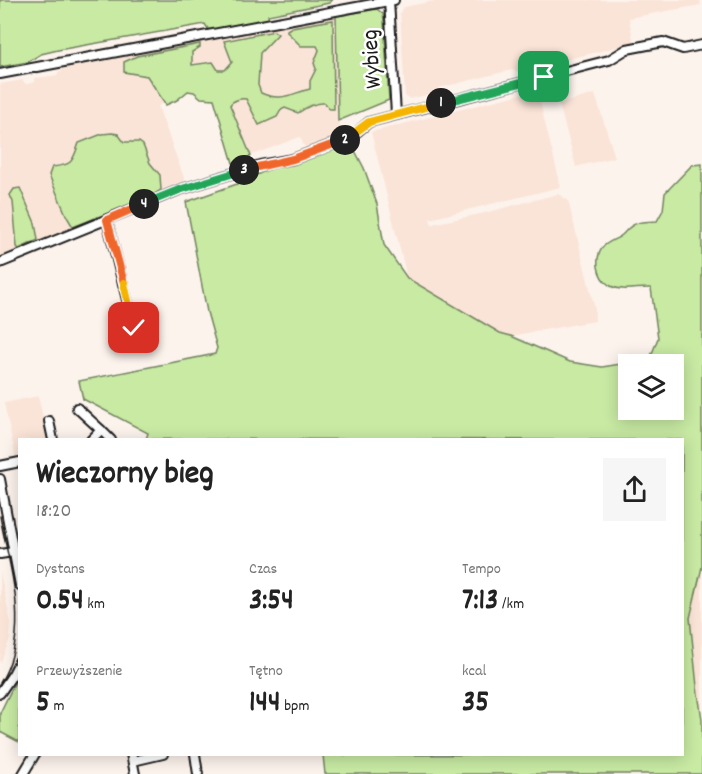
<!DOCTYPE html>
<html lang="pl">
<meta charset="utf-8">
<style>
:root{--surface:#fff;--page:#f6f6f6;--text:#222;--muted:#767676}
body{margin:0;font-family:Dekko,sans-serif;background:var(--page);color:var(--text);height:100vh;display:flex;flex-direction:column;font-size:22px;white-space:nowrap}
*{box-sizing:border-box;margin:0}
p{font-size:20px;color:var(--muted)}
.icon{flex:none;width:33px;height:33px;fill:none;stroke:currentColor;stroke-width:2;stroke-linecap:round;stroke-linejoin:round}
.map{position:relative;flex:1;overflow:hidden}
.panel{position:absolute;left:18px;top:438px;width:666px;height:318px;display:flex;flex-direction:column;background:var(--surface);border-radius:0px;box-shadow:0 3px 15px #0003}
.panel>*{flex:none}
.tools{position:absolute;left:618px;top:354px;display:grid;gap:12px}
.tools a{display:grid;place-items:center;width:66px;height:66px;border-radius:0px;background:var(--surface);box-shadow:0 3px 15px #0003;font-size:30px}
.pin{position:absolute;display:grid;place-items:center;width:51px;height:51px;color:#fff;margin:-26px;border-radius:12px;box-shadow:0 3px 9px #0006}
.km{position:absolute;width:30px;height:30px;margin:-15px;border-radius:50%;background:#222;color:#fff;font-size:16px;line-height:30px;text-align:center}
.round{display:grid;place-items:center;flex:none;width:63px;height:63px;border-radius:0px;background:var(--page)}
.overview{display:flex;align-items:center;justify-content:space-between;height:102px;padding:0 18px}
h1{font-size:33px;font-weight:700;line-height:45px}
.metrics{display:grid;grid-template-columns:repeat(3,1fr);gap:9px;height:102px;padding:6px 18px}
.metrics div{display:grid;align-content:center}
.metrics b{font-size:30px;font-weight:700}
.metrics small{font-size:16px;font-weight:400}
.metrics p{font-size:16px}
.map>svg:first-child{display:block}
.built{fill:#fae4d7}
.green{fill:#c8eaa3;stroke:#728360;stroke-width:1.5}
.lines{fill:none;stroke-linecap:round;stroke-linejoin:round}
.minor-casing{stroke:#1c1c1c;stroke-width:12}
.minor{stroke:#fff;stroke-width:8}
.tram{stroke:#1c1c1c;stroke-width:1.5}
.split-1-casing{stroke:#fff;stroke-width:12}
.split-2-casing{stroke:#fff;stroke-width:12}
.split-3-casing{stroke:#fff;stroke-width:12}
.split-4-casing{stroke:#fff;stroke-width:12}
.split-5-casing{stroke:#fff;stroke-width:12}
.split-6-casing{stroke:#fff;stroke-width:12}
.split-1{stroke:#22a559;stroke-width:8}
.split-2{stroke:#f5b400;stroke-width:8}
.split-3{stroke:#f0652b;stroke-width:8}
.split-4{stroke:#22a559;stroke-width:8}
.split-5{stroke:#f0652b;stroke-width:8}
.split-6{stroke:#f5b400;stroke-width:8}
.labels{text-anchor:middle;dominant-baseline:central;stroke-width:5;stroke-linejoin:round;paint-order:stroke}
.street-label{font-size:24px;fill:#1c1c1c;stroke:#fff}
</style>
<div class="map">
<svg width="702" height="774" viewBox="0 0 702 774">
<rect width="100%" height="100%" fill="#fdf3ed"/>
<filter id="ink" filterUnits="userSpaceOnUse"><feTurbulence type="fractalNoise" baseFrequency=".0167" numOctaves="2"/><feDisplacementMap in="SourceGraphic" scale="12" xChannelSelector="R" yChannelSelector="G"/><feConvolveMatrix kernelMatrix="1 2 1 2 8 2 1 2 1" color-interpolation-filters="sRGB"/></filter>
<g filter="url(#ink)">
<g class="built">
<polygon points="438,0 700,0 701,5 629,18 634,43 516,72 512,70 439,88 435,93 410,99 405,96 400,13 404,7"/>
<polygon points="336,16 338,121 344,137 307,152 300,137 236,161 216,95 198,86 158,106 186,183 0,257 0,84 22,80 26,84 35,82 35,78 58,75 58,72 66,68"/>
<polygon points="537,90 561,187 430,219 432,224 480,214 558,194 568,200 595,309 595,321 511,336 500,333 407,278 371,132"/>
<polygon points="595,94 615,157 576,167 559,104"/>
<polygon points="38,396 48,439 20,440 19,458 16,459 4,403"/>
<polygon points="702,570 702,743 690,618"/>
<polygon points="0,572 11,623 10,639 0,664"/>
</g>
<g class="green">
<polygon points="0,0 332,0 329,3 268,15 269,20 215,30 208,29 205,24 58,50 41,54 28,62 0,67"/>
<polygon points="377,9 383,14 384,21 389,100 338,121 336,16"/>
<path d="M333,20L334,109H329L325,103C315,102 306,107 298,113L285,108L281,110L277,117L259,125L246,99C241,98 233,100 230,105L251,156L233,163L214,99L201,98L194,92L188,91L177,100L166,105L147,76L124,72V62L137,56L200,44V47L192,52V65L213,62L218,70H225L232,62L224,41L274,31L278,34L260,53L258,85L261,93C281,102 290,94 310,89V81L316,69L314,63L319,50L317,46H301L287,32V30L292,27Z"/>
<path d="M112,133L118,134L124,142H139L143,145L150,163L160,175L161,190L153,195L73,227L67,217L49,175L52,167C73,165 72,162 79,143L102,134Z"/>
<path d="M351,143L364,168L377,204L384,245L407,278L500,333L511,336L570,362L602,367L627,363L634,364H628V410H674V364H648L658,338L651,288C638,287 622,293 609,285C597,277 594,258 603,247C608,241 618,239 623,234C628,229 630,225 638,223C643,221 650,222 657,221L663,210L665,193L692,165L702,164V567L690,618L697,687L702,719V774H325L323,755L682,754V440L146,439L148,433L83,399L79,381L215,354L217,348L207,312L186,202L237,184L265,171Z"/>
<polygon points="20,188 35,223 38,240 19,249 17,247 13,202 10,195 14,189"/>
<polygon points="19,674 19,742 0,732 0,713"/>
</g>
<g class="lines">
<g class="minor-casing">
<g id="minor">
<polyline points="389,1 396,114"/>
<polyline points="0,74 394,0"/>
<polyline points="107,220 134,328"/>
<polyline points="0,263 179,190 260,165 293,159 342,141 351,137 369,122 609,60 627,49 663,42 683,49 702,45"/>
<polyline points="77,408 101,430 91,440"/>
<polyline points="49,421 53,440"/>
<polyline points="101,430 111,440"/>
<polyline points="0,466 20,462"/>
<polyline points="0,479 20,585"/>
<polyline points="0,554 20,551"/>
<polyline points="0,693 13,674 20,660"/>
<polyline points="131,754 135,774"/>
<polyline points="195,754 198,774"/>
<polyline points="133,761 163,754"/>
<polyline points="23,774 35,754"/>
</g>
</g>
<use href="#minor" class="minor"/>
<path class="tram" d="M0,516C10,571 32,632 0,683"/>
</g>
</g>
<g class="lines" filter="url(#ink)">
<g class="split-1-casing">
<polyline id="split-1" points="441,103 544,77"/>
</g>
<g class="split-2-casing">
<polyline id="split-2" points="345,140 369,122 441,103"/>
</g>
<g class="split-3-casing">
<polyline id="split-3" points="244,170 293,159 345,140"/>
</g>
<g class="split-4-casing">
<polyline id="split-4" points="144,204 179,190 244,170"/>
</g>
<g class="split-5-casing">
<polyline id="split-5" points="124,283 107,220 144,204"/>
</g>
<g class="split-6-casing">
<polyline id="split-6" points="124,283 134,328"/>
</g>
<use href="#split-1" class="split-1"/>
<use href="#split-2" class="split-2"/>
<use href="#split-3" class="split-3"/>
<use href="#split-4" class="split-4"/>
<use href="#split-5" class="split-5"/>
<use href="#split-6" class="split-6"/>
</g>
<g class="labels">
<g class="street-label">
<text transform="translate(373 59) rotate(-94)">Wybieg</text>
</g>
</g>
</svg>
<div class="tools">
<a><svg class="icon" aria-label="layers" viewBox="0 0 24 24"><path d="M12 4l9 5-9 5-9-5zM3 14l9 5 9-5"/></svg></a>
</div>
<div class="pin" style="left:544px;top:77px;background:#1e9e55"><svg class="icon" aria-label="arrive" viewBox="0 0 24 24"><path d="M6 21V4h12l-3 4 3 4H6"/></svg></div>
<div class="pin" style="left:134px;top:328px;background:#d93025"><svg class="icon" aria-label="check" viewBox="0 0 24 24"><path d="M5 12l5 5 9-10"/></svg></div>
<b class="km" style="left:441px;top:103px">1</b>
<b class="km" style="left:345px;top:140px">2</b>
<b class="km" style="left:244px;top:170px">3</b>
<b class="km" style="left:144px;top:204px">4</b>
<section class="panel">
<div class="overview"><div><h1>Wieczorny bieg</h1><p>18:20</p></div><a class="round"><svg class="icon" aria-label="share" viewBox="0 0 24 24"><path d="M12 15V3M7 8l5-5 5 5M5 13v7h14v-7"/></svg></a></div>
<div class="metrics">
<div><p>Dystans</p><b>0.54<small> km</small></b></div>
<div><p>Czas</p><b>3:54</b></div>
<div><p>Tempo</p><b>7:13<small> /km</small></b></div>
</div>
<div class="metrics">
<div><p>Przewyższenie</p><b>5<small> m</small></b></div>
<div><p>Tętno</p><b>144<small> bpm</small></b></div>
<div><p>kcal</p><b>35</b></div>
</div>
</section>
</div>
